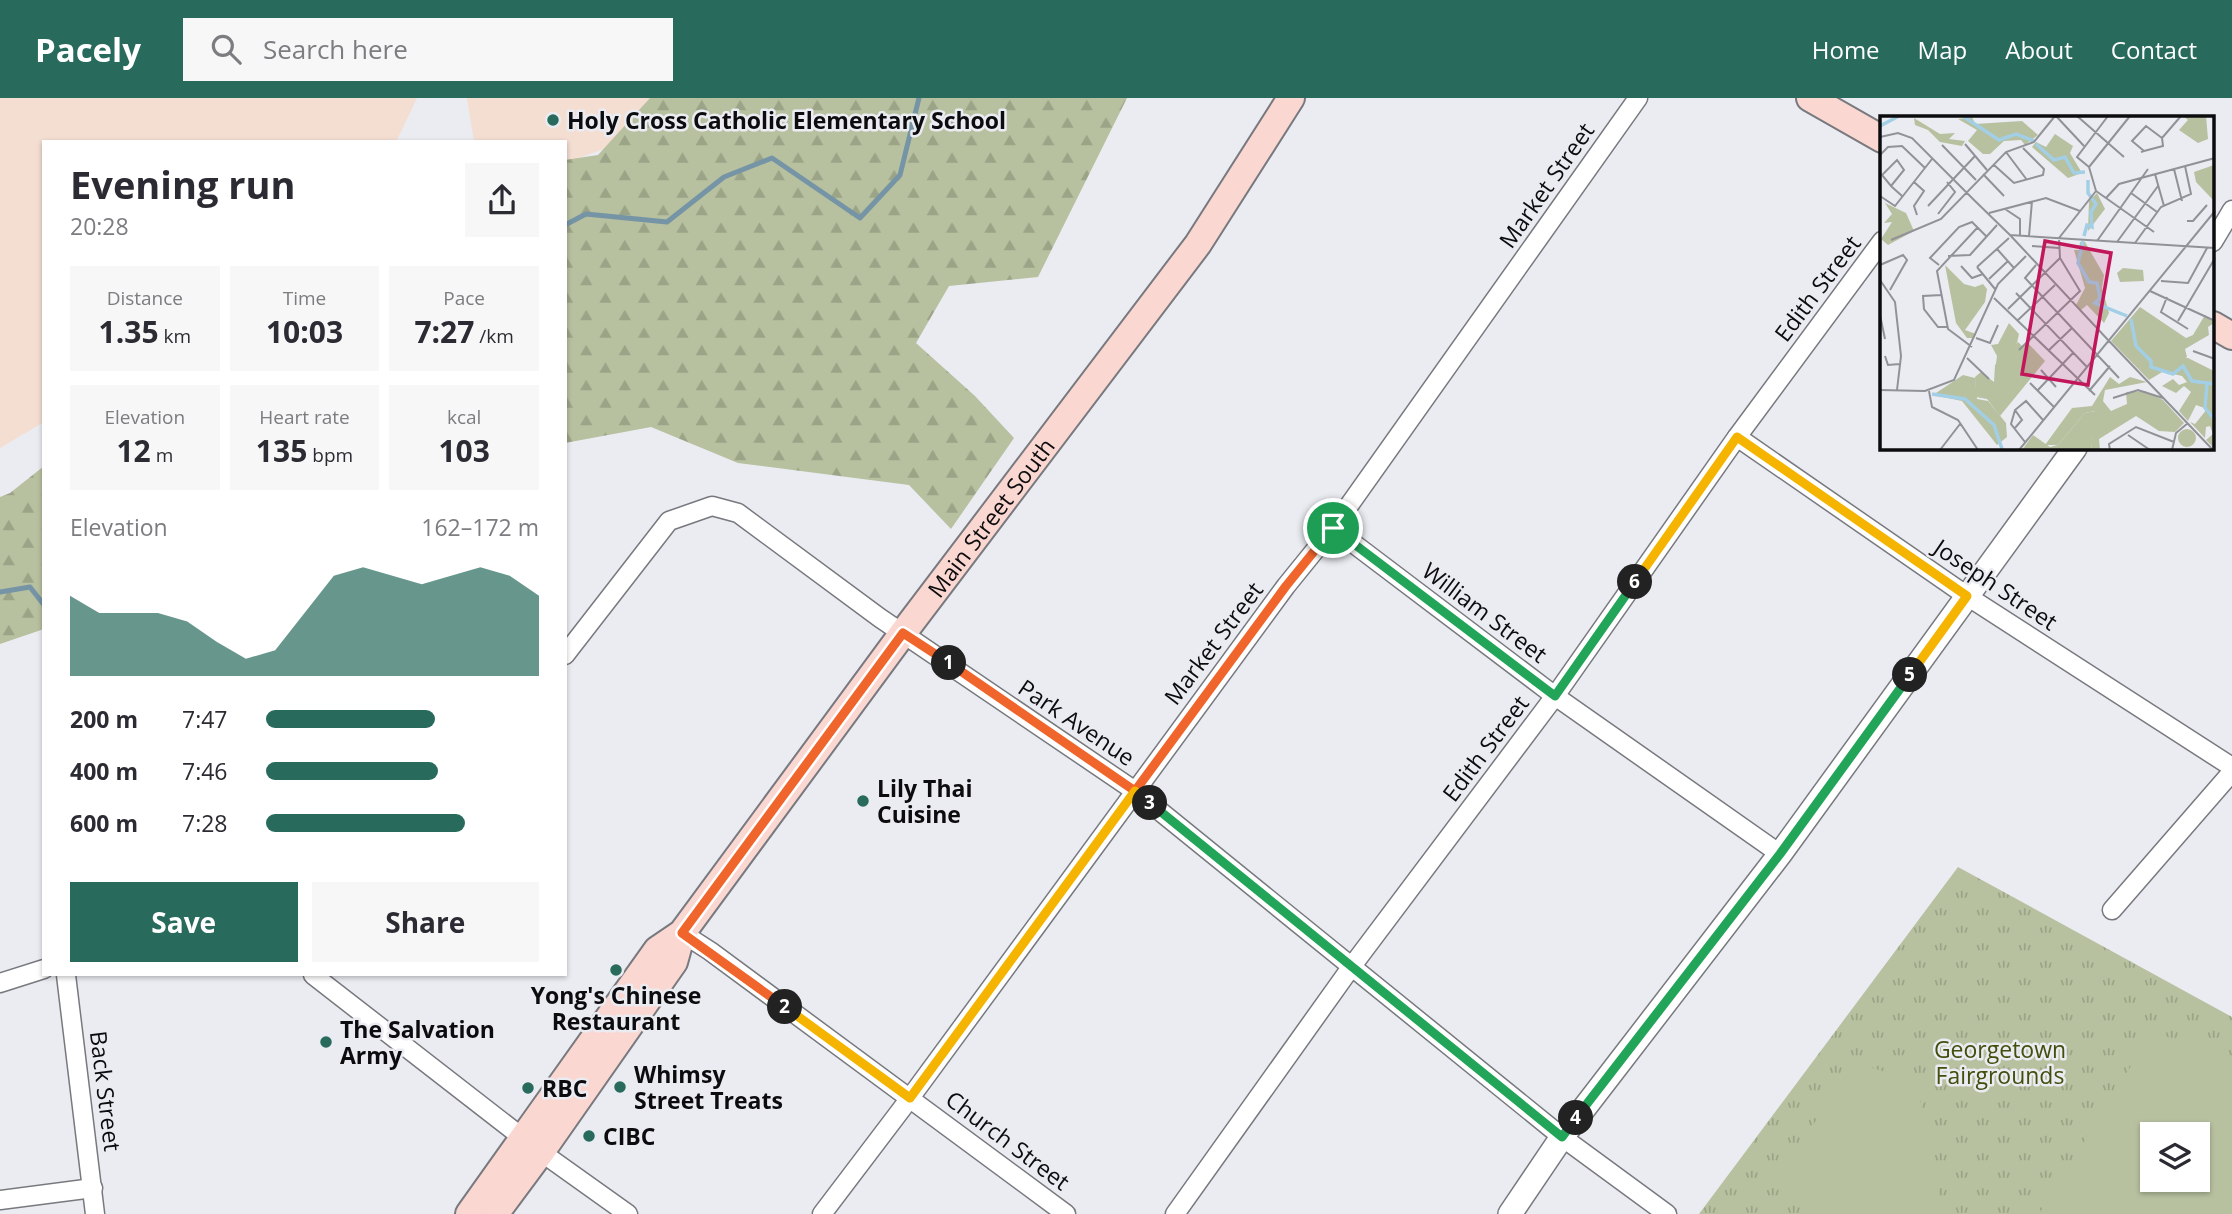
<!DOCTYPE html>
<meta charset="utf-8">
<style>
:root{--surface:#fff;--page:#f7f7f7;--text:#2b2b33;--muted:#7c7c81;--accent:#286b5d}
body{margin:0;font-family:"Open Sans",sans-serif;background:var(--page);color:var(--text);height:100vh;display:flex;flex-direction:column;font-size:26px;white-space:nowrap}
*{box-sizing:border-box;margin:0}
p{font-size:23px;color:var(--muted)}
.icon{flex:none;width:38px;height:38px;fill:none;stroke:currentColor;stroke-width:2;stroke-linecap:round;stroke-linejoin:round}
.map{position:relative;flex:1;overflow:hidden}
.panel{position:absolute;left:42px;top:42px;width:525px;height:836px;display:flex;flex-direction:column;background:var(--surface);border-radius:0px;box-shadow:0 2px 5px #0004}
.panel>*{flex:none}
.controls{position:absolute;left:2140px;top:1024px;display:grid;gap:14px}
.controls a{display:grid;place-items:center;width:70px;height:70px;border-radius:0px;background:var(--surface);box-shadow:0 2px 5px #0004;font-size:35px}
.pin{position:absolute;display:grid;place-items:center;width:60px;height:60px;color:#fff;margin:-30px;border:4px solid #fff;border-radius:50%;box-shadow:0 2px 7px #0007}
.km{position:absolute;width:35px;height:35px;margin:-18px;border-radius:50%;background:#222;color:#fff;font-size:19px;line-height:35px;text-align:center}
.round{display:grid;place-items:center;flex:none;width:74px;height:74px;border-radius:0px;background:var(--page)}
.headline{display:flex;align-items:center;justify-content:space-between;height:119px;padding:0 28px}
h1{font-size:38px;font-weight:700;line-height:52px}
.stats{display:grid;grid-template-columns:repeat(3,1fr);gap:10px;height:119px;padding:7px 28px}
.stats div{display:grid;align-content:center;border-radius:0px;background:var(--page);text-align:center}
.stats b{font-size:30px;font-weight:700}
.stats small{font-size:19px;font-weight:400}
.stats p{font-size:19px}
.chart{height:196px;padding:14px 28px}
.chart p{display:flex;justify-content:space-between}
.chart svg{width:100%;height:126px;margin-top:7px;fill:var(--accent);opacity:.7}
.button{display:flex;gap:14px;margin-top:auto;padding:14px 28px}
.button a{flex:1;height:80px;border-radius:0px;background:var(--accent);color:#fff;font-size:28px;font-weight:700;line-height:80px;text-align:center}
.button a+a{background:var(--page);color:var(--text)}
ul{padding:0 28px;list-style:none;font-size:23px}
li{display:grid;grid-template-columns:112px 84px 1fr;align-items:center;height:52px}
li i{height:18px;border-radius:9px;background:var(--accent)}
header{display:flex;align-items:center;gap:42px;box-sizing:border-box;height:98px;padding:0 35px;background:var(--accent);color:#fff}
header strong{font-size:33px}
nav{display:flex;gap:38px;margin-inline-start:auto;font-size:24px}
.search{width:490px;height:63px;background:var(--page);display:flex;align-items:center;gap:18px;box-sizing:border-box;padding:0 24px;border-radius:0px;color:var(--muted);font-size:26px}
.map>svg:first-child{display:block}
.education{fill:#f4ddd1}
.forest{fill:url(#forest-firs)}
.park{fill:url(#park-tufts);fill-rule:evenodd}
.garden{fill:#b7c09f;fill-rule:evenodd}
.lines{fill:none;stroke-linecap:round;stroke-linejoin:round}
.stream{stroke:#7594a5;stroke-width:5}
.minor-casing{stroke:#77797e;stroke-width:21}
.tertiary-casing{stroke:#77797e;stroke-width:26}
.secondary-casing{stroke:#77797e;stroke-width:30}
.minor{stroke:#fff;stroke-width:18}
.tertiary{stroke:#fff;stroke-width:23}
.secondary{stroke:#fbd7d1;stroke-width:26}
.split-1-casing{stroke:#fff;stroke-width:14}
.split-2-casing{stroke:#fff;stroke-width:14}
.split-3-casing{stroke:#fff;stroke-width:14}
.split-4-casing{stroke:#fff;stroke-width:14}
.split-5-casing{stroke:#fff;stroke-width:14}
.split-6-casing{stroke:#fff;stroke-width:14}
.split-7-casing{stroke:#fff;stroke-width:14}
.split-1{stroke:#f0652b;stroke-width:9}
.split-2{stroke:#f0652b;stroke-width:9}
.split-3{stroke:#f5b400;stroke-width:9}
.split-4{stroke:#22a559;stroke-width:9}
.split-5{stroke:#22a559;stroke-width:9}
.split-6{stroke:#f5b400;stroke-width:9}
.split-7{stroke:#22a559;stroke-width:9}
.poi-dot{fill:#286b5d;stroke:#eaecf2;stroke-width:2.5}
.labels{text-anchor:middle;dominant-baseline:central;stroke-width:5;stroke-linejoin:round;paint-order:stroke}
.poi-label{font-size:23px;font-weight:bold;fill:#0c0c0e;stroke:#eaecf2;text-anchor:start}
.street-label{font-size:23px;fill:#0c0c0e;stroke:#eaecf2}
.park-label{font-size:23px;fill:#424e0c;stroke:#eaecf2}
.inset-river{fill:none;stroke:#a2cfe6;stroke-width:3.5}
.inset-road{fill:none;stroke:#919297;stroke-width:2}
.view{fill:#c2185b;fill-opacity:0.15;stroke:#c2185b;stroke-width:3.5}
.inset-edge{fill:none;stroke:#0c0c0e;stroke-width:3.5}
</style>
<header>
<strong>Pacely</strong>
<div class="search"><svg class="icon" aria-label="search" viewBox="0 0 24 24"><circle cx="10" cy="10" r="6"/><path d="M15 15l6 6"/></svg>Search here</div>
<nav><a>Home</a><a>Map</a><a>About</a><a>Contact</a></nav>
</header>
<div class="map">
<svg width="2232" height="1116" viewBox="0 0 2232 1116">
<defs>
<pattern id="forest-firs" width="22" height="20" patternUnits="userSpaceOnUse" patternTransform="scale(1.75)"><rect width="22" height="20" fill="#b7c09f"/><path d="M5 1l3.5 6h-7zM16 11l3.5 6h-7z" fill="#9ca488"/></pattern>
<pattern id="park-tufts" width="24" height="20" patternUnits="userSpaceOnUse" patternTransform="scale(1.75)"><rect width="24" height="20" fill="#b7c09f"/><path d="M3 7l-1-3M5 7V3M7 7l1-3M15 17l-1-3M17 17v-4M19 17l1-3" fill="none" stroke="#9ca488"/></pattern>
</defs>
<rect width="100%" height="100%" fill="#eaecf2"/>
<g class="education">
<polygon points="0,0 417,0 396,44 44,44 44,324 0,350"/>
<polygon points="467,0 656,0 612,48 565,65 565,44 474,44"/>
</g>
<g class="forest">
<polygon points="650,0 1127,0 1038,179 949,188 916,245 975,298 1014,340 951,431 909,387 738,365 651,329 565,345 565,62 598,57"/>
<polygon points="44,368 44,531 0,546 0,399 10,395"/>
</g>
<path class="park" d="M1958,769L2232,919V1116H1699ZM2152,1036H2198V1082H2152Z"/>
<g class="garden">
<path d="M2152,934L2232,959V1116H2039ZM2198,1036V1082H2152V1036Z"/>
<polygon points="1856,965 1915,983 1936,1062 1941,1116 1810,1116 1772,1086"/>
</g>
<g class="lines">
<g class="stream">
<polyline points="565,127 586,116 667,124 724,79 772,60 860,120 900,77 919,0"/>
<polyline points="0,494 30,489 44,507"/>
</g>
<g class="minor-casing">
<g id="minor">
<polyline points="2213,144 2232,112"/>
<polyline points="1737,339 1967,498 2232,669"/>
<polyline points="1333,430 1555,598 1780,756"/>
<polyline points="565,557 669,423 712,408 738,415 880,520 1135,693 1562,1039 1667,1116"/>
<polyline points="2112,812 2232,674"/>
<polyline points="682,835 710,853 1066,1116"/>
<polyline points="66,877 95,1116"/>
<polyline points="313,877 541,1054 628,1116"/>
<polyline points="0,885 44,871"/>
<polyline points="0,1102 93,1090"/>
<polyline points="822,1116 910,1000 1286,488 1333,430 1638,0"/>
<polyline points="1175,1116 1352,868 1555,598 1737,339 1882,143"/>
</g>
</g>
<g class="tertiary-casing">
<polyline id="tertiary" points="1510,1116 1562,1039 1780,756 2075,350"/>
</g>
<g class="secondary-casing">
<g id="secondary">
<polyline points="1810,0 1882,41"/>
<polyline points="2213,227 2232,238"/>
<path id="s1" d="M469,1116L657,852L682,835L903,535L1198,146L1291,0"/>
<polyline points="495,1116 541,1054 674,864 682,835"/>
</g>
</g>
<use href="#minor" class="minor"/>
<use href="#tertiary" class="tertiary"/>
<use href="#secondary" class="secondary"/>
</g>
<g class="lines">
<g class="split-1-casing">
<polyline id="split-1" points="949,565 1135,693 1286,488 1333,430"/>
</g>
<g class="split-2-casing">
<polyline id="split-2" points="785,909 682,835 903,535 949,565"/>
</g>
<g class="split-3-casing">
<polyline id="split-3" points="785,909 910,1000 1135,693 1150,705"/>
</g>
<g class="split-4-casing">
<polyline id="split-4" points="1150,705 1562,1039 1576,1020"/>
</g>
<g class="split-5-casing">
<polyline id="split-5" points="1576,1020 1780,756 1910,577"/>
</g>
<g class="split-6-casing">
<polyline id="split-6" points="1635,484 1737,339 1967,498 1910,577"/>
</g>
<g class="split-7-casing">
<polyline id="split-7" points="1333,430 1555,598 1635,484"/>
</g>
<use href="#split-1" class="split-1"/>
<use href="#split-2" class="split-2"/>
<use href="#split-3" class="split-3"/>
<use href="#split-4" class="split-4"/>
<use href="#split-5" class="split-5"/>
<use href="#split-6" class="split-6"/>
<use href="#split-7" class="split-7"/>
</g>
<g class="poi-dot">
<circle cx="553" cy="22" r="7"/>
<circle cx="863" cy="703" r="7"/>
<circle cx="616" cy="872" r="7"/>
<circle cx="326" cy="944" r="7"/>
<circle cx="620" cy="989" r="7"/>
<circle cx="528" cy="990" r="7"/>
<circle cx="589" cy="1038" r="7"/>
</g>
<g class="labels">
<g class="poi-label">
<text x="567" y="22">Holy Cross Catholic Elementary School</text>
<text x="877" y="690">Lily Thai<tspan x="877" dy="26">Cuisine</tspan></text>
<text x="616" y="897" text-anchor="middle">Yong's Chinese<tspan x="616" dy="26">Restaurant</tspan></text>
<text x="340" y="931">The Salvation<tspan x="340" dy="26">Army</tspan></text>
<text x="634" y="976">Whimsy<tspan x="634" dy="26">Street Treats</tspan></text>
<text x="542" y="990">RBC</text>
<text x="603" y="1038">CIBC</text>
</g>
<g class="street-label">
<text transform="translate(1546 87) rotate(-55)">Market Street</text>
<text transform="translate(1817 190) rotate(-53)">Edith Street</text>
<text stroke="none"><textPath href="#s1" startOffset="872">Main Street South</textPath></text>
<text transform="translate(1996 486) rotate(34)">Joseph Street</text>
<text transform="translate(1485 514) rotate(37)">William Street</text>
<text transform="translate(1213 545) rotate(-53)">Market Street</text>
<text transform="translate(1077 624) rotate(34)">Park Avenue</text>
<text transform="translate(1485 650) rotate(-53)">Edith Street</text>
<text transform="translate(106 993) rotate(83)">Back Street</text>
<text transform="translate(1008 1042) rotate(37)">Church Street</text>
</g>
<g class="park-label">
<text x="2000" y="951">Georgetown<tspan x="2000" dy="26">Fairgrounds</tspan></text>
</g>
</g>
<g transform="translate(1880 18)">
<rect width="334" height="334" fill="#eaecf2"/>
<path d="M216,295L211,334H142L153,319L170,331L178,329L205,297Z" fill="#b7c09f"/>
<path d="M303,0H326L328,23L318,27L299,14L308,4ZM92,1L95,8L142,5L158,19L145,29L141,24L124,25L110,38H103L88,25L97,14L78,3ZM34,2L60,18L75,17L69,23L85,25L82,30L60,26L48,14L35,9ZM175,18L193,30L190,37L202,57L188,62L152,31L156,26L166,31ZM217,77L225,93L208,115L209,85ZM200,126H205L224,159L222,172L229,197L224,207L207,189L201,194L196,189L205,172L194,134H199ZM65,149L84,168L95,171L103,168L107,173L105,186L85,214L96,218L94,222H87L76,207ZM129,207L139,218L137,227L115,255L117,240L111,229L118,228ZM295,242H308L334,255V332L326,324L333,318L330,310L326,311L325,322L310,306L315,308L327,293L316,289L308,305L299,295L311,276L304,270L296,277L282,270L293,263L299,269L307,266L302,260L280,255ZM83,259L95,262L97,283L108,285L126,307L127,321L117,329L82,285L53,279ZM230,261L239,268L250,261L267,266L225,274L223,285L231,295L247,288L246,276L265,275L283,284L304,307L295,316L279,315L256,300L219,323L220,334H211L215,295L205,297L178,329H165L192,292L212,290ZM298 322a9 9 0 1 1 18 0a9 9 0 1 1-18 0Z" fill="#b7c09f"/>
<path d="M334,49H335L334,85L316,66L314,56Z" fill="#b7c09f"/>
<path d="M5,87L26,97L34,115L8,129L1,123L12,106L4,107L12,98ZM260,191L306,222L313,219L325,199L334,207L328,211L329,219L305,233L307,241L269,264L231,225ZM138,226L142,230L147,226L165,245L120,300L107,283L96,281L95,261L101,256L114,266L115,249Z" fill="#b7c09f"/>
<path d="M243,152L263,154L264,165L240,166L237,157ZM132 256a10 10 0 1 1 20 0a10 10 0 1 1-20 0ZM127,261L139,275L132,283L125,277L123,283L114,284L111,281L117,271L124,277L128,275L119,271Z" fill="#b7c09f"/>
<path class="inset-river" d="M84,1L119,24L136,18L154,25M0,10L19,0M156,28L174,44L185,41L194,57L205,56M204,120L207,109L212,111L211,96L216,88L208,77V64M203,125L198,147L209,166L217,167L220,182L215,187L247,200M251,203L256,230L271,245V251L293,258L303,250L312,265L335,268M327,268L325,292L335,304M52,278L85,283L114,309L122,333"/>
<path class="inset-road" d="M38,0H81M176,0L204,30M197,0L244,41M228,0L197,41L209,51L216,75L274,116M0,21L18,17L32,22L96,86M282,22L301,0M85,28L107,54M62,29L96,64M126,36L147,64M261,36L264,35L283,30L282,22L266,10L252,25L264,35M0,39L8,31L22,30L45,52M114,49L134,67L163,59L164,53L143,32M209,51L250,0M294,53L302,85M103,58L124,80M275,58L284,90M34,66L44,75L34,90L37,99M11,70L24,54L17,44L2,59L11,70L22,80M251,77L277,96M0,80L15,90L52,43M226,82L239,68L335,42M94,84L130,119L335,132M48,90L95,40M125,93L140,103V119M109,97L166,82L200,95M58,98L75,76L67,66M307,105H313L327,89M130,119L229,225M149,120L152,85M11,124L61,103L126,36L154,26L175,0M217,125L268,53M237,126L278,70M255,127L281,91L311,78L305,50M152,130L179,132M117,133L134,152M68,140L90,139L117,109M0,149L23,139L27,144L10,174M59,149L50,142L79,111L92,106L106,120M156,149L145,162L239,262M81,150L92,162L103,158M97,151L129,122M97,151L115,173M109,163L128,145M0,164L15,186L21,240L17,274M281,165L308,167L327,132M270,175L335,205M136,177L207,251M62,179L43,180L44,193L58,211H68M287,181L281,196L308,213M114,182L215,279M128,193L180,142L179,122L216,75M0,199L5,223M138,204L175,169M298,205L335,142M96,222L110,227L118,209M229,225L333,334M92,231L68,213L57,155L98,111M139,234L200,175L180,142M168,235L192,212M313,235L335,243M5,240L8,249L20,248M87,242L109,263M161,254L176,271M150,267L174,291M0,274L45,275L74,264L118,168L146,140M49,275L52,291L78,304L98,334M157,275L193,237M209,275L230,250M233,282L258,274L283,282M134,313L142,304L135,294M248,319L270,334M145,326L131,308L135,294L146,285L163,304M60,334L80,308M139,334L335,95M230,334L229,328L256,311L294,326M292,334L296,317L308,307"/>
<path class="view" d="M165,125L231,137L208,269L142,258Z"/>
<rect width="334" height="334" class="inset-edge"/>
</g>
</svg>
<div class="controls">
<a><svg class="icon" aria-label="layers" viewBox="0 0 24 24"><path d="M12 4l9 5-9 5-9-5zM3 14l9 5 9-5"/></svg></a>
</div>
<div class="pin" style="left:1333px;top:430px;background:#1e9e55"><svg class="icon" aria-label="arrive" viewBox="0 0 24 24"><path d="M6 21V4h12l-3 4 3 4H6"/></svg></div>
<b class="km" style="left:949px;top:565px">1</b>
<b class="km" style="left:785px;top:909px">2</b>
<b class="km" style="left:1150px;top:705px">3</b>
<b class="km" style="left:1576px;top:1020px">4</b>
<b class="km" style="left:1910px;top:577px">5</b>
<b class="km" style="left:1635px;top:484px">6</b>
<section class="panel">
<div class="headline"><div><h1>Evening run</h1><p>20:28</p></div><a class="round"><svg class="icon" aria-label="share" viewBox="0 0 24 24"><path d="M12 15V3M7 8l5-5 5 5M5 13v7h14v-7"/></svg></a></div>
<div class="stats">
<div><p>Distance</p><b>1.35<small> km</small></b></div>
<div><p>Time</p><b>10:03</b></div>
<div><p>Pace</p><b>7:27<small> /km</small></b></div>
</div>
<div class="stats">
<div><p>Elevation</p><b>12<small> m</small></b></div>
<div><p>Heart rate</p><b>135<small> bpm</small></b></div>
<div><p>kcal</p><b>103</b></div>
</div>
<div class="chart"><p><span>Elevation</span>162–172 m</p>
<svg viewBox="0 0 160 44" preserveAspectRatio="none"><path d="M0 44V16L10 22L20 22L30 22L40 25L50 32L60 38L70 35L80 22L90 9L100 6L110 9L120 12L130 9L140 6L150 9L160 16V44z"/></svg>
</div>
<ul>
<li><b>200 m</b>7:47<i style="width:62%"></i></li>
<li><b>400 m</b>7:46<i style="width:63%"></i></li>
<li><b>600 m</b>7:28<i style="width:73%"></i></li>
</ul>
<div class="button"><a>Save</a><a>Share</a></div>
</section>
</div>
